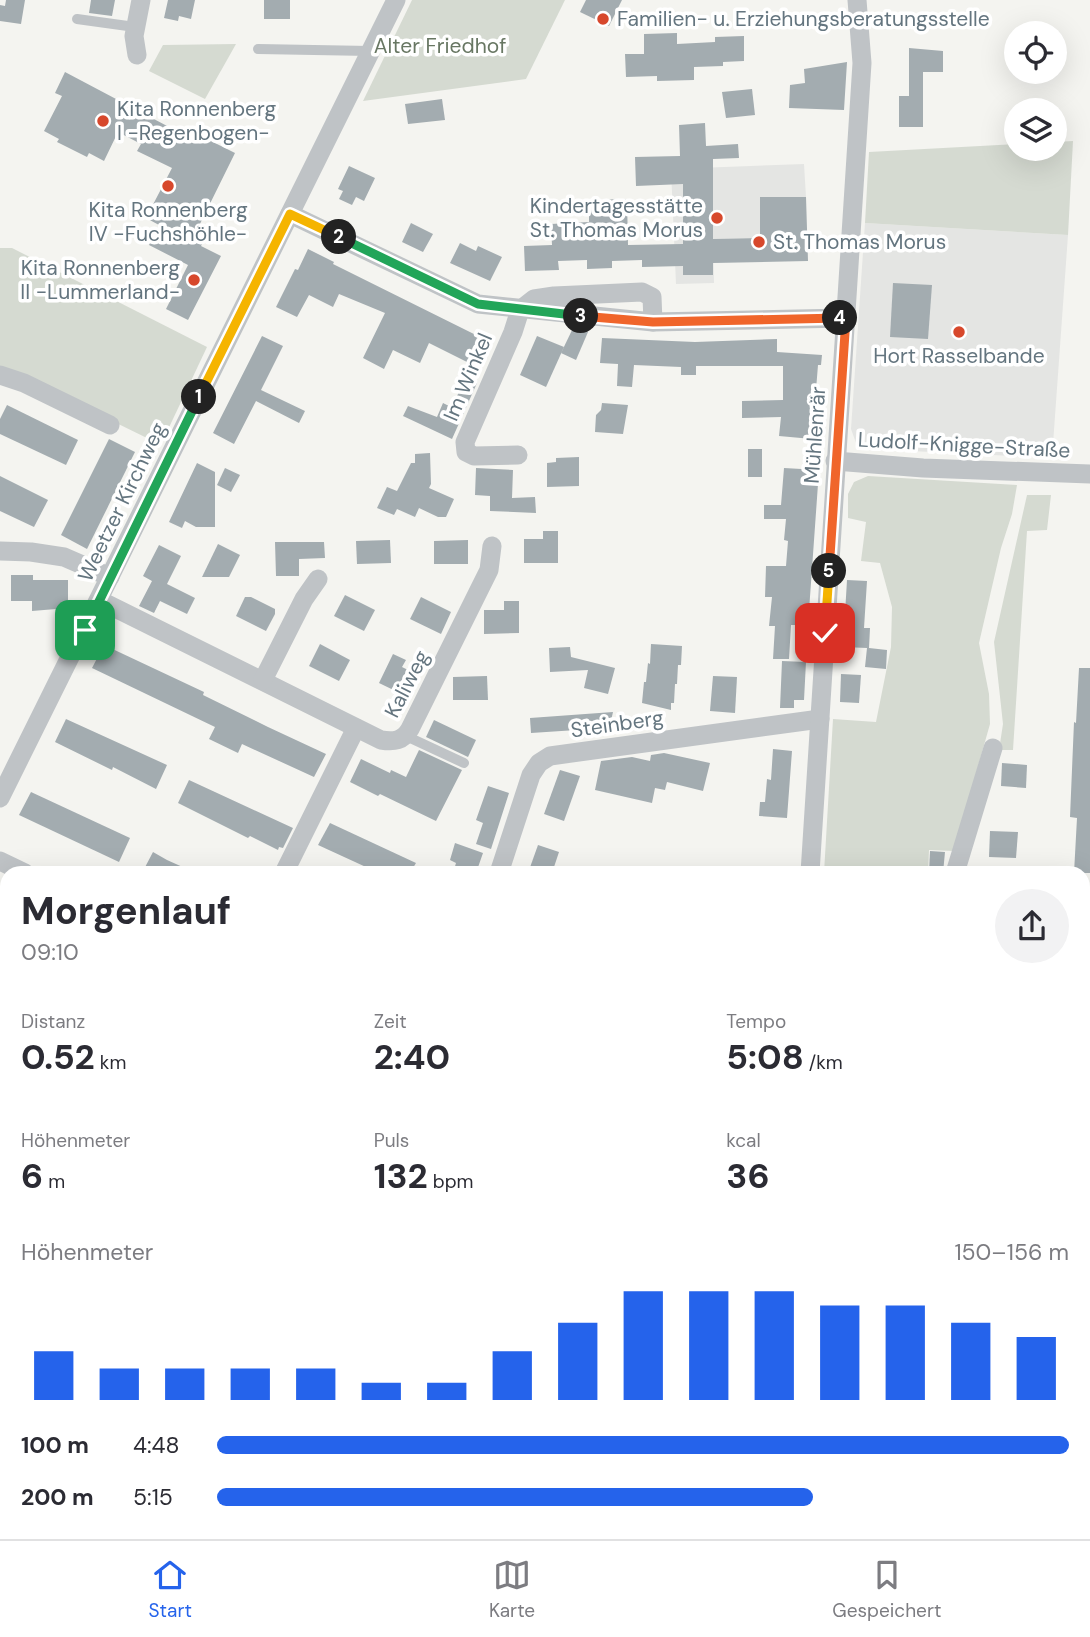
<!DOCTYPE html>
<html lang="de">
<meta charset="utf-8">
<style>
:root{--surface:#fff;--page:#f2f2f3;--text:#2b2b33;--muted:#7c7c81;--line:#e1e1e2;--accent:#2563eb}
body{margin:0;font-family:"DM Sans",sans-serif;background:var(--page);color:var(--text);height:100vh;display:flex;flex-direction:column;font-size:26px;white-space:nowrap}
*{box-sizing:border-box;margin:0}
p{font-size:23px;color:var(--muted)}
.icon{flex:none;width:38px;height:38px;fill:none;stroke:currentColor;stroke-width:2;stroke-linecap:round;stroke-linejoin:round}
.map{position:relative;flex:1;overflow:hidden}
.drawer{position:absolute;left:0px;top:866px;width:1090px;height:674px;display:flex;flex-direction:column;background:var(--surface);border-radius:21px 21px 0 0;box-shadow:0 7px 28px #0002}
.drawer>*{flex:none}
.fabs{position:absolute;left:1004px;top:21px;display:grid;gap:14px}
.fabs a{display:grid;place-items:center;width:63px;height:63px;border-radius:50%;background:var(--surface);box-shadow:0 7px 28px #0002;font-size:35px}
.pin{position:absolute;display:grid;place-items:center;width:60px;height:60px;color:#fff;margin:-30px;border-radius:14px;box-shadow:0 4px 10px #0006}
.km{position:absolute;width:35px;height:35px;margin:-18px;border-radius:50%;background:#222;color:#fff;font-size:19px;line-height:35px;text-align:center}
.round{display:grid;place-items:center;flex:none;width:74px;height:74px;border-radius:37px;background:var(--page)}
.summary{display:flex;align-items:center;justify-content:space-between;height:119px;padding:0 21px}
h1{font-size:38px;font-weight:700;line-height:52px}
.metrics{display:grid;grid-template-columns:repeat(3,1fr);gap:10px;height:119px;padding:7px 21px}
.metrics div{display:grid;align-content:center}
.metrics b{font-size:35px;font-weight:700}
.metrics small{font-size:19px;font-weight:400}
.metrics p{font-size:19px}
.chart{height:196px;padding:14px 21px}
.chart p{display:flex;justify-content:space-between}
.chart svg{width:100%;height:126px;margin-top:7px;stroke:var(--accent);stroke-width:6}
ul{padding:0 21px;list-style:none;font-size:23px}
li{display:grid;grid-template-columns:112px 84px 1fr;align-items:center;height:52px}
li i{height:18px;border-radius:9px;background:var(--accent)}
.dock{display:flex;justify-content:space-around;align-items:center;height:98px;border-top:2px solid var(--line);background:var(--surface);font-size:19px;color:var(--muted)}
.dock a{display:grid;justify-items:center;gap:4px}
.dock .active{color:var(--accent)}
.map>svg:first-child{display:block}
.built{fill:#e4e5e3}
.green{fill:#d5dad1}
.building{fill:#a3acb0}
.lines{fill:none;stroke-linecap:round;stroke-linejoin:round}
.highway-casing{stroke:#b0b4b6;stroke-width:38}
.lane{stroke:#bfc3c6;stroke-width:10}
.street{stroke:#bfc3c6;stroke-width:19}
.highway{stroke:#fff;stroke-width:35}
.split-1-casing{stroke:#fff;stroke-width:14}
.split-2-casing{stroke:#fff;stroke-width:14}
.split-3-casing{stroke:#fff;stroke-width:14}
.split-4-casing{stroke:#fff;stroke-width:14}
.split-5-casing{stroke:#fff;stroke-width:14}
.split-6-casing{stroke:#fff;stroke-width:14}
.split-1{stroke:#22a559;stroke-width:9}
.split-2{stroke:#f5b400;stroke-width:9}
.split-3{stroke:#22a559;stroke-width:9}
.split-4{stroke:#f0652b;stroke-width:9}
.split-5{stroke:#f0652b;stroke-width:9}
.split-6{stroke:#f5b400;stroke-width:9}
.poi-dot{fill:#d7482c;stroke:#fff;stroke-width:2.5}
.labels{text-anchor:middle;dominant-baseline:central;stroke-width:7;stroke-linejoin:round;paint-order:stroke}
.poi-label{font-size:21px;fill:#64757f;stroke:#fff;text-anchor:start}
.park-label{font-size:21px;fill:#687763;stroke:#fff}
.street-label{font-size:21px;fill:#64757f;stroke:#fff}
</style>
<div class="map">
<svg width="1090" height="1539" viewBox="0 0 1090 1539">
<rect width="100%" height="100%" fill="#f4f4f0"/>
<g class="built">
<polygon points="804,164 806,197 760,238 713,239 714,283 676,284 671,169"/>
<polygon points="865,223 1068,235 1052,458 870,449 856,443 851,429"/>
</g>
<g class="green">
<polygon points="412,0 565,0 526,79 363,101"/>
<polygon points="236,44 205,99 149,71 163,45"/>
<polygon points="1073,141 1068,235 865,223 869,152 1017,144 1017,149 1055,149 1055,142"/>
<polygon points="0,248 12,248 207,347 164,438 151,440 0,366"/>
<polygon points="868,476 1017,485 1012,514 1001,548 979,643 989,694 990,724 954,851 929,850 928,873 824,873 833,719 876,722 891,647 892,607 880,563 861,561 866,522 848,518 848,494 854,482"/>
<polygon points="1027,495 1051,495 1047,530 1027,531 1013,750 999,750 1003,724 994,642"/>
<rect x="0" y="1078" width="7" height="448"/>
</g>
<g class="building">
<polygon points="6,0 25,0 21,24 0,21 0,5 5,6"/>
<polygon points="91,0 115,0 112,16 89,13"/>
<polygon points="168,0 195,0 191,19 179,16 178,21 164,18"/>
<rect x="264" y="0" width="26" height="19"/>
<polygon points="586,0 622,0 609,26 580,12"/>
<polygon points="677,33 677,44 715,42 715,37 744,36 744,61 723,62 723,66 694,67 694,80 657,81 657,76 626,77 625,54 644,54 644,34"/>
<polygon points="909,48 943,51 943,72 923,72 923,127 899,127 899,96 909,96"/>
<polygon points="847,62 844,110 789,108 790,85 805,83 804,69"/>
<polygon points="65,72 186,136 189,130 235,153 196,232 206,237 201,246 221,256 188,320 166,309 188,265 149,245 159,225 146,218 172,168 137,151 141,144 118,132 104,161 89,153 87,157 57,142 59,139 44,131 62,96 55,93"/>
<polygon points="752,89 755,115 726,118 722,92"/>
<polygon points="442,99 445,120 408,124 405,104"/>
<polygon points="705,123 706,146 738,144 739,158 713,159 713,239 760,238 760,197 806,197 808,261 713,263 713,275 683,275 683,266 642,267 642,260 612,261 612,268 587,269 587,260 558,261 559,270 525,271 524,246 552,245 551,224 589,222 589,200 627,199 628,245 683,244 683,184 636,186 635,157 680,156 679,125"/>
<polygon points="349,166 375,178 364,201 356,197 352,205 339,199 343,191 338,189"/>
<polygon points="411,223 433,234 423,252 402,242"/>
<polygon points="460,243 476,251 478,246 502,257 490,281 450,263"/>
<polygon points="308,249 334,262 333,264 488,341 475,366 429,343 420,363 393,350 384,369 363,358 385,313 339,294 333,307 309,295 297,317 276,307 295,269 298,270"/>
<polygon points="893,283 932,285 928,339 890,337"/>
<polygon points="574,326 588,332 576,360 561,353"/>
<polygon points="262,336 283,346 261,390 305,411 299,423 256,401 234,444 213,433"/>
<polygon points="537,336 564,347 546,387 520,375"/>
<polygon points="602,338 695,342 777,339 777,352 822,355 821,365 818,365 812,439 779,436 781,417 742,418 742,401 783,400 783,366 696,366 696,375 681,375 681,367 634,365 632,387 617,386 618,364 600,363"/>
<polygon points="466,378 477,383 452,439 403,416 408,406 437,417 443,403 449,406 452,399 455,400"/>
<polygon points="602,403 628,405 623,434 595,432 596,415 601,410"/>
<polygon points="7,405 78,440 66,465 0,434 0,419"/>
<polygon points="109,439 135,452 87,549 61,535"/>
<rect x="748" y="449" width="14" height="28"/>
<polygon points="430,453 431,484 429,488 454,499 446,517 438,517 419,508 415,517 397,509 394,515 377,508 387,487 397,491 411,463 415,463 415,454"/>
<polygon points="579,457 579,486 547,487 547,463 556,462 556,458"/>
<polygon points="197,463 215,472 215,527 196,527 185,521 182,528 169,522"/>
<polygon points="225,468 240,475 231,492 217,485"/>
<polygon points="476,468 513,470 512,498 535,497 536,513 490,511 490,496 475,495"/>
<polygon points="784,468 819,470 808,625 791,625 789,659 773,659 775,626 769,626 772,597 765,597 766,566 786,566 788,541 784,540 786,519 764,519 764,505 781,505"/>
<polygon points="0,476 48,500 34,527 0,511"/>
<polygon points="543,531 558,531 558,563 524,563 524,539 543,539"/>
<polygon points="390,540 391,563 357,564 356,541"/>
<polygon points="468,540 468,564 434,564 434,541"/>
<polygon points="275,542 324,542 325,558 299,559 299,576 276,576"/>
<polygon points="218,544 240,555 229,577 202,577"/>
<polygon points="159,545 181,556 167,584 195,598 187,614 160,601 154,613 139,606 152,581 143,576"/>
<polygon points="11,575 33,575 33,580 68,580 68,608 32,611 32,601 11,601"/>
<polygon points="847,580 867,581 864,628 870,628 869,648 887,650 886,669 865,667 867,648 843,647"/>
<polygon points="345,595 375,610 364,631 334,616"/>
<polygon points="245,597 251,597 275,609 275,614 266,631 236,616"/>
<polygon points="421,597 451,612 441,634 410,619"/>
<polygon points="504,601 519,601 519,633 484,634 484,610 504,610"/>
<polygon points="320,644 350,660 339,681 309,666"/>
<polygon points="651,644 682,646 681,665 678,665 677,684 675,684 674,703 671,703 671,710 642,703 644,682 646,682 648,663 650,664"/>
<polygon points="104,645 204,692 203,695 268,727 326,754 314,777 242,744 238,753 209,739 215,727 92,668"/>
<polygon points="570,647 571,657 615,668 608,694 584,688 588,670 550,672 549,648"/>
<polygon points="393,654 406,660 402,667 420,676 410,698 379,683"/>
<polygon points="782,661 806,662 804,700 794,700 794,708 780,708"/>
<polygon points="1079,668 1090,668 1090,873 1074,873 1077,818 1070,817 1074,722 1076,723"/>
<polygon points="841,674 861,675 859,703 840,702"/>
<polygon points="487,676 488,700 453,700 453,677"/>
<polygon points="713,676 737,677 735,713 710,711"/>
<polygon points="613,712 610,725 607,728 531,733 530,718"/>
<polygon points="66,719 167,765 156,789 113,767 112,770 55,742"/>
<polygon points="434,720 476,740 468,757 426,737"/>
<polygon points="773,749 792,751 787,818 759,816 760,802 765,802 767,779 771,780"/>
<polygon points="419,750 462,770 436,821 380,794 378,796 350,782 361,759 390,773 391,770 406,777"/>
<polygon points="664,753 710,763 703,791 667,782 665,790 655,788 652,803 595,790 601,761 632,757 650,761 651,755"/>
<polygon points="1002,763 1027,765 1026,788 1001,786"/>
<polygon points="560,770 580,776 564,821 544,814"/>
<polygon points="189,780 293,828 283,848 279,847 278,850 250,836 248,838 178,803"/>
<polygon points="488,786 509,793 491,849 476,844 483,823 476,820"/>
<polygon points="31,792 130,838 119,862 19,815"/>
<polygon points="330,823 416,863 410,873 379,873 318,845"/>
<polygon points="990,831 1018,832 1016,858 989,857"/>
<polygon points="455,843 483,853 476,873 453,873 456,863 450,860"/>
<polygon points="538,845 559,852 552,873 528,873"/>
<polygon points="930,851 945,852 943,873 929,873"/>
<polygon points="153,852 167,860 196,873 142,873"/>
</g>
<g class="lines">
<g class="highway-casing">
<g id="highway">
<polyline points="1083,1269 1090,1261"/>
<polyline points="1083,1305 1090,1297"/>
<polyline points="867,1539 872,1533"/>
<polyline points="896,1539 901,1533"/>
</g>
</g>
<g class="lane">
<polyline points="77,19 135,27"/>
<polyline points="258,49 370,51"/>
<polyline points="406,736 464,763"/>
<polyline points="0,997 7,1000"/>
<polyline points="0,1055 7,1058"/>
</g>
<g class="street">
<polyline points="137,55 134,36 141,0"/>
<polyline points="290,214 478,304 653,322 846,318"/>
<polyline points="520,310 534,299 554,296 642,292 652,297 653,322"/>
<polyline points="0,375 24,383 110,425"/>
<polyline points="518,455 474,456 466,452 465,442 513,332 520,310"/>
<polyline points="835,461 923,468 1090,474"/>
<polyline points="0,551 31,552 64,557 110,577"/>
<path d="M99,600L381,740C394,742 403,741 410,729L489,570L492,546"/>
<polyline points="263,680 304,599 318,579"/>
<polyline points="0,798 396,0"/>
<polyline points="0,861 25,873"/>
<polyline points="284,873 356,728"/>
<polyline points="499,873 531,775 539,763 550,756 820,719"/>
<polyline points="810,873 862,63 857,0"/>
<polyline points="955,873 993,748"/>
<polyline points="767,1539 768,1533"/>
</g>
<use href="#highway" class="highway"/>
</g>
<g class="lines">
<g class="split-1-casing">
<polyline id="split-1" points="85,630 199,397"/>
</g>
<g class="split-2-casing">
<polyline id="split-2" points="199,397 290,214 339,237"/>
</g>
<g class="split-3-casing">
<polyline id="split-3" points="339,237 478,304 581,316"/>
</g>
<g class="split-4-casing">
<polyline id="split-4" points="581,316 653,322 840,318"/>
</g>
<g class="split-5-casing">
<polyline id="split-5" points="829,571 846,318 840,318"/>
</g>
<g class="split-6-casing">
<polyline id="split-6" points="825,633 829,571"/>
</g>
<use href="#split-1" class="split-1"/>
<use href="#split-2" class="split-2"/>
<use href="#split-3" class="split-3"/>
<use href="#split-4" class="split-4"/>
<use href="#split-5" class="split-5"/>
<use href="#split-6" class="split-6"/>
</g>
<g class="poi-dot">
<circle cx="603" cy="19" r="7"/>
<circle cx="103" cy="121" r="7"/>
<circle cx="168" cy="186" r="7"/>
<circle cx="717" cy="218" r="7"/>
<circle cx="759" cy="242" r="7"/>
<circle cx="194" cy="280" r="7"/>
<circle cx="959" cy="332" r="7"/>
</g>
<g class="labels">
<g class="poi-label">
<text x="617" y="19">Familien- u. Erziehungsberatungsstelle</text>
<text x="117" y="109">Kita Ronnenberg<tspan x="117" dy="24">I -Regenbogen-</tspan></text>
<text x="703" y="206" text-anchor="end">Kindertagesstätte<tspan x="703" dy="24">St. Thomas Morus</tspan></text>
<text x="168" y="210" text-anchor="middle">Kita Ronnenberg<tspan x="168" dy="24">IV -Fuchshöhle-</tspan></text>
<text x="773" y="242">St. Thomas Morus</text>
<text x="180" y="268" text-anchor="end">Kita Ronnenberg<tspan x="180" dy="24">II -Lummerland-</tspan></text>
<text x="959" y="356" text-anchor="middle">Hort Rasselbande</text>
</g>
<g class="park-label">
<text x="440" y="46">Alter Friedhof</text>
</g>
<g class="street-label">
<text transform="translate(468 377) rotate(-67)">Im Winkel</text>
<text transform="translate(815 435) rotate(-86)">Mühlenrär</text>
<text transform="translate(964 445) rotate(3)">Ludolf-Knigge-Straße</text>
<text transform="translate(122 502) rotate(-64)">Weetzer Kirchweg</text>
<text transform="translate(407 684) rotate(-63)">Kaliweg</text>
<text transform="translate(617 724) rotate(-8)">Steinberg</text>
</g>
</g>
</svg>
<div class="fabs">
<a><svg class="icon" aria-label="locate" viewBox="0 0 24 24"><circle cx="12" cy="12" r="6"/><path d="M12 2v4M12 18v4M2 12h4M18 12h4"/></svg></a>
<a><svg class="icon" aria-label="layers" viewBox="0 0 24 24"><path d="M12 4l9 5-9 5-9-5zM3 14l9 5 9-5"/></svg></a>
</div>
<div class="pin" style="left:85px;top:630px;background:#1e9e55"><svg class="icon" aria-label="arrive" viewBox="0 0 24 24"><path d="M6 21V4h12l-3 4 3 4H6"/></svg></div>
<div class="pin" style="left:825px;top:633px;background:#d93025"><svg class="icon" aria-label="check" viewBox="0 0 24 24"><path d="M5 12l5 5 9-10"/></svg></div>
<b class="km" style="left:199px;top:397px">1</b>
<b class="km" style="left:339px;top:237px">2</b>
<b class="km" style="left:581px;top:316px">3</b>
<b class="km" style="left:840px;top:318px">4</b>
<b class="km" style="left:829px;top:571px">5</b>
<section class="drawer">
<div class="summary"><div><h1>Morgenlauf</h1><p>09:10</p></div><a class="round"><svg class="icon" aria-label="share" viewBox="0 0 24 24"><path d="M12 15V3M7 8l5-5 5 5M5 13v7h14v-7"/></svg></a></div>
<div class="metrics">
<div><p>Distanz</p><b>0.52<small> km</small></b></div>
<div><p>Zeit</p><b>2:40</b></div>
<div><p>Tempo</p><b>5:08<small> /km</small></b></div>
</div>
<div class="metrics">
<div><p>Höhenmeter</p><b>6<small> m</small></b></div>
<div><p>Puls</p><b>132<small> bpm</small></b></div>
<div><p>kcal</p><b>36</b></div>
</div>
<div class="chart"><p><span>Höhenmeter</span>150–156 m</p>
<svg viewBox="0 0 160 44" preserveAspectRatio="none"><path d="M5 44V27M15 44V33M25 44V33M35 44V33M45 44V33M55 44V38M65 44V38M75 44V27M85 44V17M95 44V6M105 44V6M115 44V6M125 44V11M135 44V11M145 44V17M155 44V22"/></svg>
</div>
<ul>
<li><b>100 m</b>4:48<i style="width:100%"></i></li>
<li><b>200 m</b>5:15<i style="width:70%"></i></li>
</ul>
</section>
</div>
<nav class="dock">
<a class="active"><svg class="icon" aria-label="home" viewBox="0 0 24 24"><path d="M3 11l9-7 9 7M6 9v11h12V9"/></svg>Start</a>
<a><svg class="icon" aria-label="map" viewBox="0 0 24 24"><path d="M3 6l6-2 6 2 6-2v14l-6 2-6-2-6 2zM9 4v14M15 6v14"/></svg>Karte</a>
<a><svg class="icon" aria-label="saved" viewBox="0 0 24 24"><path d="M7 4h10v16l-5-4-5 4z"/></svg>Gespeichert</a>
</nav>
